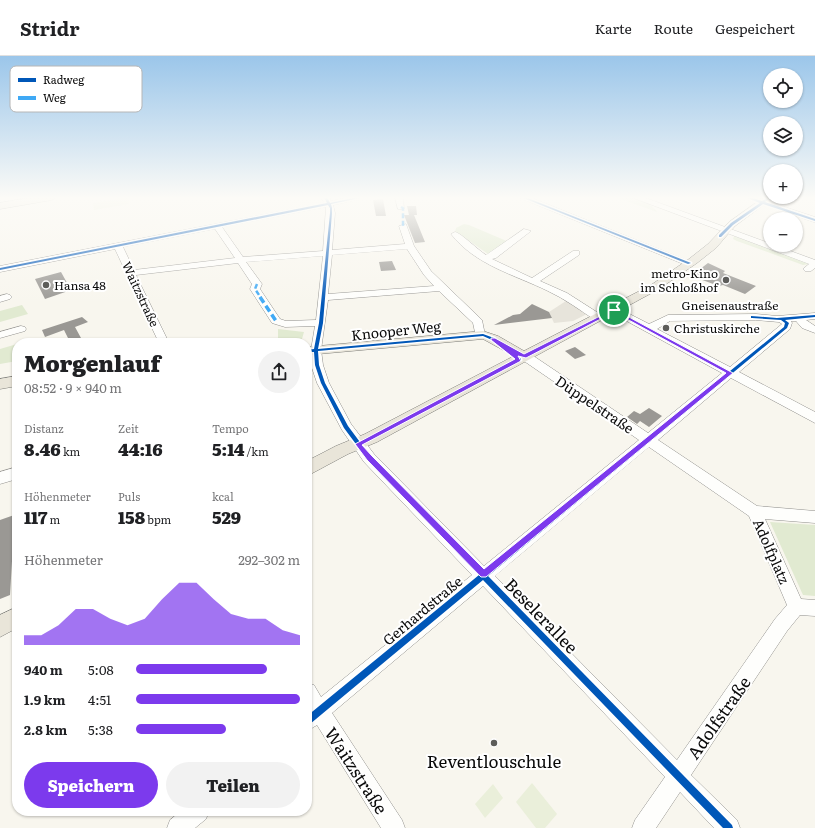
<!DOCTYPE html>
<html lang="de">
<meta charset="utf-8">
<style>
:root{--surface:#fff;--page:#f2f2f2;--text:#202124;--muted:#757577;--line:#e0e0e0;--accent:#7c3aed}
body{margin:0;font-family:Literata,serif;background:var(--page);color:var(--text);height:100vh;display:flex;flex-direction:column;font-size:15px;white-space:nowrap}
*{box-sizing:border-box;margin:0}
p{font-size:13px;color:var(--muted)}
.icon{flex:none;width:22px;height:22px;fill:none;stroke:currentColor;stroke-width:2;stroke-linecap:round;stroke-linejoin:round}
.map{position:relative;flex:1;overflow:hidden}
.drawer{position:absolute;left:12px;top:282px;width:300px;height:478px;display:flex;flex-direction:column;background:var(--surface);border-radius:16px;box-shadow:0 1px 3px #0004}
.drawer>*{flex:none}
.tools{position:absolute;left:763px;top:12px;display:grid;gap:8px}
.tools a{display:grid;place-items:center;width:40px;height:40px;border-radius:50%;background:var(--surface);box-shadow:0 1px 3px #0004;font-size:20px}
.pin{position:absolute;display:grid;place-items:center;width:34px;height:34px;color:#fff;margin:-17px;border:2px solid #fff;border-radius:50%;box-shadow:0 1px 4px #0007}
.round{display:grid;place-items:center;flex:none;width:42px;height:42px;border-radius:21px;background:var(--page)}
.headline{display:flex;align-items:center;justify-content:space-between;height:68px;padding:0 12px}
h1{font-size:22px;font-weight:800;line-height:30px}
.figures{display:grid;grid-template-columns:repeat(3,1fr);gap:6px;height:68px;padding:4px 12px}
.figures div{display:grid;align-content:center}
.figures b{font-size:17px;font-weight:800}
.figures small{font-size:11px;font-weight:400}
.figures p{font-size:11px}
.chart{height:112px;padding:8px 12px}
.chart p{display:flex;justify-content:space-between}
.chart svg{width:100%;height:72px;margin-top:4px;fill:var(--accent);opacity:.7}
.action{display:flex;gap:8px;margin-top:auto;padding:8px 12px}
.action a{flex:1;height:46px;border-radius:24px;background:var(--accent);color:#fff;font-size:16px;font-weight:800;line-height:46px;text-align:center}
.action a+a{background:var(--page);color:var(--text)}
ul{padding:0 12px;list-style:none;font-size:13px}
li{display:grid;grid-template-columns:64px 48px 1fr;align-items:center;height:30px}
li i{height:10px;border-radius:5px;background:var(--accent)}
header{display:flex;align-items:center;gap:24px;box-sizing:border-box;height:56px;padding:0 20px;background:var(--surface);border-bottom:1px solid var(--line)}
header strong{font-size:19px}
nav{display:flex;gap:22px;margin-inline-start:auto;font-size:14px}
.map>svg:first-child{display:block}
.green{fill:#e1ead1}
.pitch{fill:#eaefda}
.plaza{fill:#e7e4db}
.building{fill:#9a9894}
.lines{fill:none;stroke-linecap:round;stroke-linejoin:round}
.minor-casing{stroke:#91908d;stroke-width:1}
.major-casing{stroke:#7e7e7a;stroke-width:1}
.minor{fill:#fefefc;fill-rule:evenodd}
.major{fill:#e9e5d9;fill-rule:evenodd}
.quiet-far1{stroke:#3fa9f5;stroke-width:2.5;stroke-dasharray:5 2.5;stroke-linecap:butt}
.quiet{stroke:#3fa9f5;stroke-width:3.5;stroke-dasharray:7 3.5;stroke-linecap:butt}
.cycleway-casing{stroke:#fff;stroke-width:3}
.cycleway{fill:#0057b8;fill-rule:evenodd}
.route{fill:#7c3aed;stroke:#fff;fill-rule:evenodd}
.poi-dot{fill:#5d5d5a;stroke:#fff;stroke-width:1.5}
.labels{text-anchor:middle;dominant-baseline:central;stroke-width:4;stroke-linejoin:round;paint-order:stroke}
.far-poi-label{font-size:12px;fill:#0a0a0a;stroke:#fff;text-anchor:start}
.far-street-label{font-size:12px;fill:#0a0a0a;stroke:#fff}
.street-label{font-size:14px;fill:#0a0a0a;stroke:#fff}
.near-street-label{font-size:17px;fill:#0a0a0a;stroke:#fff}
.near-poi-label{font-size:17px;fill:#0a0a0a;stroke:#fff}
.key{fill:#fff;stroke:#b6b6b6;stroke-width:1}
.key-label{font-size:11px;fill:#0a0a0a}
</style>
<header>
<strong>Stridr</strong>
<nav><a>Karte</a><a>Route</a><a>Gespeichert</a></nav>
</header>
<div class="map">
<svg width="815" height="772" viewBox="0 0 815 772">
<rect width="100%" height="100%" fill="#f8f6ee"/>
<g class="green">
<path d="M615,141C629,141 649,143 657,156Z"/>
<polygon points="464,168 469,169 509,186 488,198 461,179 455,176 456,172"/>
<polygon points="734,180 809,207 809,208 803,209 737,185 733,183"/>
<polygon points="22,249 28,258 0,266 0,255"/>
<polygon points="278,273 304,276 302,283 300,286 278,287"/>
<polygon points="17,288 17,305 0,308 0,293"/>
<polygon points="770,466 815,469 815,540 803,539"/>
</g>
<g class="pitch">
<polygon points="128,141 129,148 94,154 93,147"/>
<polygon points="532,727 557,758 545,772 536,772 516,746"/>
<polygon points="493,728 503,742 485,762 475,748"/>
</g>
<polygon class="plaza" points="566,245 587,258 573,265 554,267 549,256"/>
<g class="building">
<polygon points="383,143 386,160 376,160 373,144"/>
<polygon points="407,150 416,150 417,159 414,159 425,186 415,187 404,159 412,159 409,159"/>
<polygon points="392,205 396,214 381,215 379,206"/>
<polygon points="708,207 725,215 723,217 756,230 745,238 723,229 719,230 691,220"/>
<polygon points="61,216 71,234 45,243 35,223"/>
<polygon points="532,248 549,256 552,262 494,269 513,259 520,258"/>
<polygon points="82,261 88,266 75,271 81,282 70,286 64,274 45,281 42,274"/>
<polygon points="575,291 586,299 575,303 565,295"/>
<polygon points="649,352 662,360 649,371 640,365 637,368 627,361 634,355 640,358"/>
<polygon points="17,458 17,487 13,488 10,539 0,543 0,464"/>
</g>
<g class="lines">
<g class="minor-casing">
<g id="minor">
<path d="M321,141H329L331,145L351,141H368L333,149L335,157L332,194L405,188L399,170L406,168L414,190L431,215L482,264L485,279L480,282L476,281L473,267L439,235L328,244L321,294L323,309L329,327L351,368L374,398L484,510L639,384L521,303L519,300L521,297H529L648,377L722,317L610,256L609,254L610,252H618L649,268L668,259L756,258L777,260L815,257V263L806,264L815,270V277L802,272L796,265H791L792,267L790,273L739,316L815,356V367L731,322L658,384L757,450L815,455V467L765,463L801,543L815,544V560L800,559L787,575L691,719L737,764L740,772H714L680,736L656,772H632L635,764L665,721L483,530L332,657L402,764L405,772H381L317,669L307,675V627L314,629L321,641L472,519L364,406L342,374L317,327L311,309V294L315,270L285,271L272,267L250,233L252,228L238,207L136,219L169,287H159L115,193L0,216V210L324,147ZM326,151L323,195L243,201L222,171ZM215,173L235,202L134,214L123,191ZM407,193L424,219L434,230L328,238L332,199ZM323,200L316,264L286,265L280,263L260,233L262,228L246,206ZM756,264L779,266L782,268L730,311L657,273L670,265ZM649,391L749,460L787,549L775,563L677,704L495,520Z"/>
<polygon points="395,141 403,141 404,153 398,153"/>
<polygon points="518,141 529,141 693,207 689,210 686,209"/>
<polygon points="631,141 643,141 815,204 815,212 811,215 805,215 803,213 809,208"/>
<polygon points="742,141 754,141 815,161 815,166"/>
<path d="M524,173L531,175L496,202L492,203L532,222L573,195H579V199L540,225L567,237L603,260L604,262L603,264H595C580,254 565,243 548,235C515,219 475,209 451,178L455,176C461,177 478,194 486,199Z"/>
<polygon points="7,238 10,239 12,241 10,243 0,246 0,240"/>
<polygon points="21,270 25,271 26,273 25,275 0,282 0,276"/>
<polygon points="17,411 17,423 0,428 0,416"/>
<polygon points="181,755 209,755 206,763 195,772 167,772 170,764"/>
</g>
</g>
<g class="major-casing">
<g id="major">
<polygon points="34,141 56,141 52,144 0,153 0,147"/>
<polygon points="764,141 774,141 735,170 716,192 697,207 659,233 377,386 348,398 307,420 307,405 336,390 365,378 514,300 483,283 307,299 307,291 483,275 498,280 524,295 651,229 689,203 708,188 729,166"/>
<polygon points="17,320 17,330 0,333 0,323"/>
<polygon points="17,551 17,572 0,581 0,559"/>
</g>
</g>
<use href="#minor" class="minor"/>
<use href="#major" class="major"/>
<g class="quiet-far1">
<polyline points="401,151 403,152 403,170"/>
<polyline points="257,228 255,233 261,242"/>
</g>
<polyline class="quiet" points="260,241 276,265"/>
<g class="cycleway-casing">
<g id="cycleway">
<polygon points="324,141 327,141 330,147 358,141 365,141 331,148 332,152 332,157 323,267 318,293 483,278 494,282 521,303 521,304 517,304 492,284 483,280 318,295 319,309 325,327 348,370 371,401 484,516 784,271 785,267 781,264 752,262 751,262 751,260 777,262 815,259 815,261 785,264 789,267 787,272 488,520 732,769 733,772 723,772 483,524 310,668 307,669 307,660 479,519 367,403 344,372 321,327 315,309 314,296 307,296 307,294 314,293 319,267 330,157 330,152 328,149 0,214 0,212 327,147"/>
<polygon points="521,141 525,141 691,207 688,208"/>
<polygon points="745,141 750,141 762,145 768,141 771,141 765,146 815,163 815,165 763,148 733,169 721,181 719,181 719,179 731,167 760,147"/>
</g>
</g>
<use href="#cycleway" class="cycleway"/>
</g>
<linearGradient id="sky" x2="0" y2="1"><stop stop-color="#9bc6ea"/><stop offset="0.57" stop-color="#fcfbf7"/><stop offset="1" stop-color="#fcfbf7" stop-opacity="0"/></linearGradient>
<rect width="815" height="249" fill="url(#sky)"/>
<path class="route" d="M614,253L733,317L486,521H481L367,404L355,388L515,303L491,284V282H495L524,298ZM614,256L726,317L484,513L372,400L362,389L521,305L518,300L526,302Z"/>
<g class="poi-dot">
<circle cx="726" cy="224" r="4"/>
<circle cx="46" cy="229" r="4"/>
<circle cx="666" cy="272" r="4"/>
<circle cx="494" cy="687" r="4"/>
</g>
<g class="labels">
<g class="far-poi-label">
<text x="718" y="217" text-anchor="end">metro-Kino<tspan x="718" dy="14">im Schloßhof</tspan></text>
<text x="54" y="229">Hansa 48</text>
<text x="674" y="272">Christuskirche</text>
</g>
<g class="far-street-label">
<text transform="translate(141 238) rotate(65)">Waitzstraße</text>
<text x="730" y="249">Gneisenaustraße</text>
</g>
<g class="street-label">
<text transform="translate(396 274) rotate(-6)">Knooper Weg</text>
<text transform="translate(595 348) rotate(34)">Düppelstraße</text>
<text transform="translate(772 495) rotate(66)">Adolfplatz</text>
<text transform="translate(422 554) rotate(-40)">Gerhardstraße</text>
</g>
<g class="near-street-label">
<text transform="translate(542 559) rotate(46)">Beselerallee</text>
<text transform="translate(718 661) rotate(-55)">Adolfstraße</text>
<text transform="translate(357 714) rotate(57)">Waitzstraße</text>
</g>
<g class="near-poi-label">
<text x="494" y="704">Reventlouschule</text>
</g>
</g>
<rect x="10" y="10" width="132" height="46" rx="6" class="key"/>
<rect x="18" y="22" width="18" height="4" fill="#0057b8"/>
<rect x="18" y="40" width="18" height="4" fill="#3fa9f5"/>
<g class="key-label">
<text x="43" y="28">Radweg</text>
<text x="43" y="46">Weg</text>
</g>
</svg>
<div class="tools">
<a><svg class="icon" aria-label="locate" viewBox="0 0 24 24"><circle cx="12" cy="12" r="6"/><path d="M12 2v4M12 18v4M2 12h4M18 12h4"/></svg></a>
<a><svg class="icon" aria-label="layers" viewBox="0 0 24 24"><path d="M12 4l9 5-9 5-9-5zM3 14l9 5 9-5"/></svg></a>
<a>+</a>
<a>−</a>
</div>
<div class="pin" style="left:614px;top:254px;background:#1e9e55"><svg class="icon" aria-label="arrive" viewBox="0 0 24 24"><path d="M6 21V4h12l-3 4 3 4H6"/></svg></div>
<section class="drawer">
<div class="headline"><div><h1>Morgenlauf</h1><p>08:52 · 9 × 940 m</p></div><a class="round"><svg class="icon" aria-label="share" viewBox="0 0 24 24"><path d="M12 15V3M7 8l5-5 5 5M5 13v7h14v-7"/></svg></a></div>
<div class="figures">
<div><p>Distanz</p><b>8.46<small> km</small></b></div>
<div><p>Zeit</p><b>44:16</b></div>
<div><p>Tempo</p><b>5:14<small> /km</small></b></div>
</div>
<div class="figures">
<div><p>Höhenmeter</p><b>117<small> m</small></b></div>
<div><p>Puls</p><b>158<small> bpm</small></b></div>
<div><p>kcal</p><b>529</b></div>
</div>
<div class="chart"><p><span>Höhenmeter</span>292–302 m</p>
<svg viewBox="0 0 160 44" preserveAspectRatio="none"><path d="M0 44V38L10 38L20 32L30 22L40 22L50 28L60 32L70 28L80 16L90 6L100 6L110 16L120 25L130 28L140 28L150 35L160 38V44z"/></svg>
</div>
<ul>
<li><b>940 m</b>5:08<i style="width:80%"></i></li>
<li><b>1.9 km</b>4:51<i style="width:100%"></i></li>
<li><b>2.8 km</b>5:38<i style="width:55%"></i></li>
</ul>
<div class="action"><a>Speichern</a><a>Teilen</a></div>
</section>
</div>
